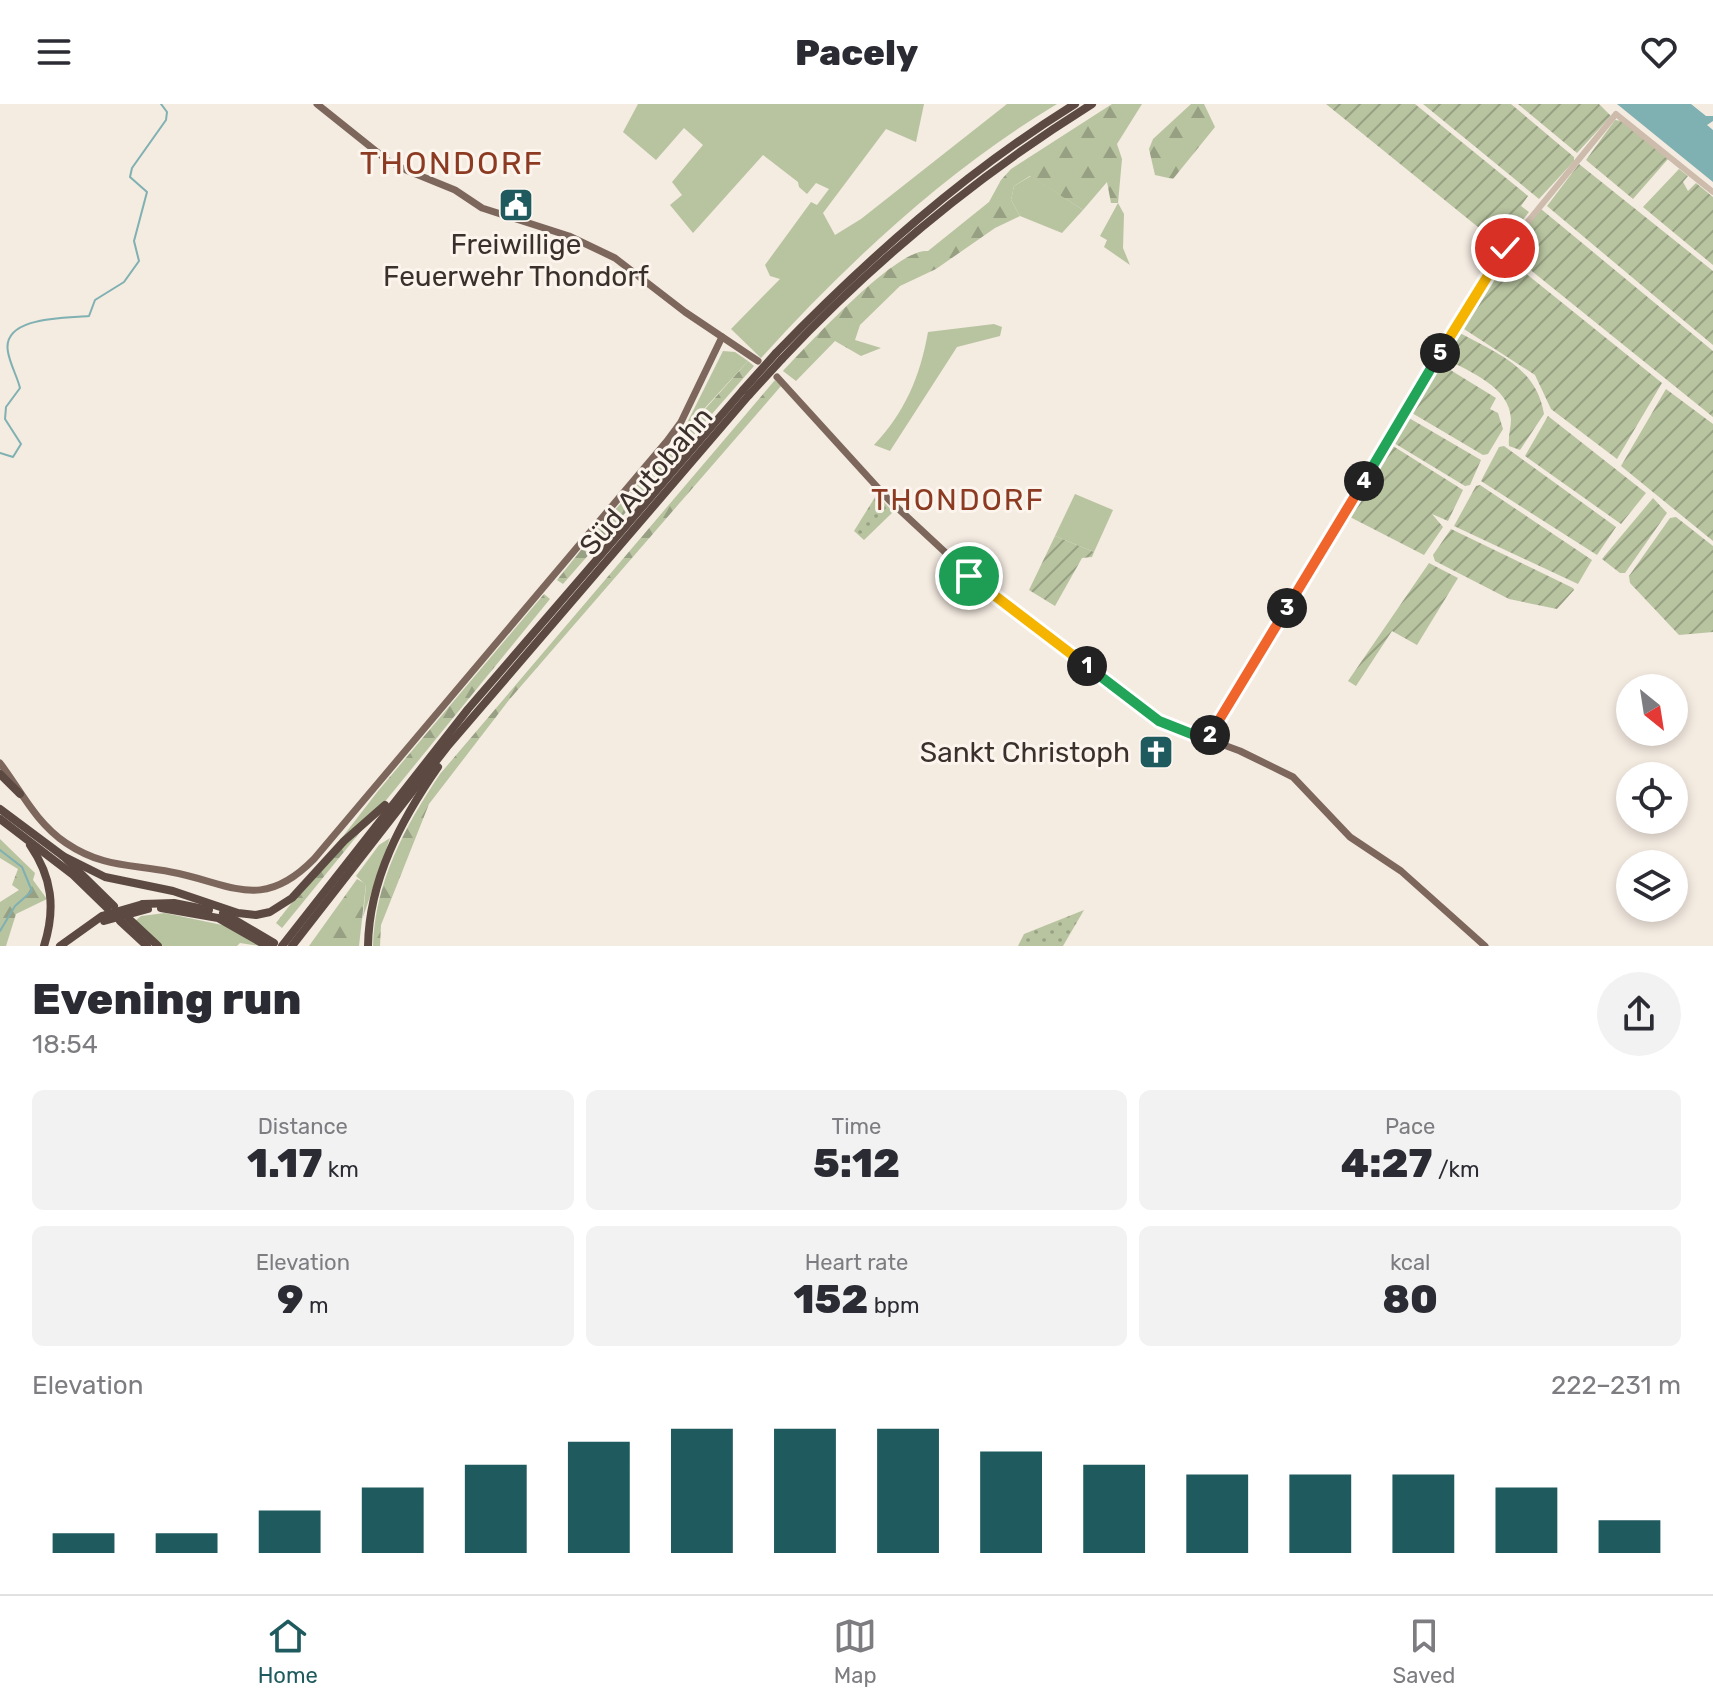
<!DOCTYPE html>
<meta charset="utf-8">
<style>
:root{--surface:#fff;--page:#f2f2f3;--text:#2b2b33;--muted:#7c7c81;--line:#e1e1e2;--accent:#1f5a5e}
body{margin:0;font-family:Rubik,sans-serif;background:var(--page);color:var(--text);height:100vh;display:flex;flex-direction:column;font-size:30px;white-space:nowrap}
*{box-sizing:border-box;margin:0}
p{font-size:26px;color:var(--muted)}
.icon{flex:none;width:44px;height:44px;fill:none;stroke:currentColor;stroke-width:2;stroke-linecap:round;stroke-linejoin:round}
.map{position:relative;height:842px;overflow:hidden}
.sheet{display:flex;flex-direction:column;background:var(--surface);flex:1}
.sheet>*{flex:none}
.needle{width:52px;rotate:150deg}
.controls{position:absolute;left:1616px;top:570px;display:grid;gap:16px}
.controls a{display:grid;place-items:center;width:72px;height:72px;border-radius:50%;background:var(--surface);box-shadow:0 4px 12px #0003;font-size:40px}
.pin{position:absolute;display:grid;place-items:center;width:68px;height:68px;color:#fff;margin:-34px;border:4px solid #fff;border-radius:50%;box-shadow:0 2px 8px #0007}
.km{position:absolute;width:40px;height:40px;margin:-20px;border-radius:50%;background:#222;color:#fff;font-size:22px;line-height:40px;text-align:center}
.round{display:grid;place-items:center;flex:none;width:84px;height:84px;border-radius:42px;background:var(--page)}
.headline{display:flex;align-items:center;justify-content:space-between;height:136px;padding:0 32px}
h1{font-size:44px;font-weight:800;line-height:60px}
.figures{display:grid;grid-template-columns:repeat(3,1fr);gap:12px;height:136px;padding:8px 32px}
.figures div{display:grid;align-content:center;border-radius:12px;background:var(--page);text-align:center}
.figures b{font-size:40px;font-weight:800}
.figures small{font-size:22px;font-weight:400}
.figures p{font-size:22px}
.chart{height:224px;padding:16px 32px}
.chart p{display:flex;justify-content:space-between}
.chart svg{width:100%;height:144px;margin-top:8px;stroke:var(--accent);stroke-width:6}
header{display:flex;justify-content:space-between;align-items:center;height:104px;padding:0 32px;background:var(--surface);font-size:36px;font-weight:800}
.tab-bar{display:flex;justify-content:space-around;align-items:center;height:112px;border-top:2px solid var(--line);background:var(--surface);font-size:22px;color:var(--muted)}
.tab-bar a{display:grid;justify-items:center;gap:4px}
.tab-bar .selected{color:var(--accent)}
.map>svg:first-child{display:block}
.grass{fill:#b8c4a0}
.forest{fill:url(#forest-firs)}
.park{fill:url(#park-dots)}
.garden{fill:url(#garden-furrows)}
.water{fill:#7fb0b2}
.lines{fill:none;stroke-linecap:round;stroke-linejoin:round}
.stream{stroke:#7fb0b2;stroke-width:2}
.tertiary{stroke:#cdbbac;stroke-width:6}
.primary{stroke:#7d675c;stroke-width:7}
.motorway{stroke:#5c4a42;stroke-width:8}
.motorway-bridge{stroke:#5c4a42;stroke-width:8}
.split-1-casing{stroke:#fff;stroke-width:16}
.split-2-casing{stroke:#fff;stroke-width:16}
.split-3-casing{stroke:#fff;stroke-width:16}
.split-4-casing{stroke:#fff;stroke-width:16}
.split-5-casing{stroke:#fff;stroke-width:16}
.split-6-casing{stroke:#fff;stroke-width:16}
.split-1{stroke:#f5b400;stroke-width:10}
.split-2{stroke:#22a559;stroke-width:10}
.split-3{stroke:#f0652b;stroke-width:10}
.split-4{stroke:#f0652b;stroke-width:10}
.split-5{stroke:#22a559;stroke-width:10}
.split-6{stroke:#f5b400;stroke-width:10}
.labels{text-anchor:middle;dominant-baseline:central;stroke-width:6;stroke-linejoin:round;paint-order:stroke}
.poi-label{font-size:28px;fill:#3b302b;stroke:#fbf5ee}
.street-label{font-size:28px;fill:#3b302b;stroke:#fbf5ee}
.neighbourhood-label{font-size:30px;letter-spacing:2px;fill:#8c3b22;stroke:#fbf5ee}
.quarter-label{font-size:32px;letter-spacing:2px;fill:#8c3b22;stroke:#fbf5ee}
</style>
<header><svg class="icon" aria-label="menu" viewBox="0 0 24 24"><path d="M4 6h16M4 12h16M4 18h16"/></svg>Pacely<svg class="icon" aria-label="heart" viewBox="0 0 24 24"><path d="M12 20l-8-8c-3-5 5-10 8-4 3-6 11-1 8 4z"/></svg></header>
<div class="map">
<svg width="1713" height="842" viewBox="0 0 1713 842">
<defs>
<pattern id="forest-firs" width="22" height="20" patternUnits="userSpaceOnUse" patternTransform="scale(2)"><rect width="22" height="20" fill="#b8c4a0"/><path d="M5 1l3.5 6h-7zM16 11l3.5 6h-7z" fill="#97a083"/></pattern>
<pattern id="park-dots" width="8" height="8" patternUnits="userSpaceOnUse" patternTransform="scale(2)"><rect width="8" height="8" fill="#b8c4a0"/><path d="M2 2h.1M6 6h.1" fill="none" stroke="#97a083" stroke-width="1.8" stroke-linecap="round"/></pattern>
<pattern id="garden-furrows" width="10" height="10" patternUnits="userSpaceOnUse" patternTransform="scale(2)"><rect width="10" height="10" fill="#b8c4a0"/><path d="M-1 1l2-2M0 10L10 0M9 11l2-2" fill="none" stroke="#97a083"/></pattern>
</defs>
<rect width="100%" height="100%" fill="#f4ebe1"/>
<g class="grass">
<path d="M638,0H924L916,38L886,25L823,109L835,131L861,115L1007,0H1057C947,66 847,159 761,254L731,225L780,175L770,172L765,161L811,98L817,101L829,85L816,79L807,90L799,83L798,78L763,51L693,129L670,101L682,91L672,78L703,41L684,24L656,56L623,28Z"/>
<polygon points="1031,72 1083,106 1062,129 1020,112 1011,96 1014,82"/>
<polygon points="1118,99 1124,110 1123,144 1130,161 1104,143 1107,136 1100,132"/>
<path d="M994,220L1002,223L1000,232L957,243L890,347L874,341C905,308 920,273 928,228Z"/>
<polygon points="723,247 735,248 748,257 682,329"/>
<polygon points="1075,390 1113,406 1094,448 1055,432"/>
<polygon points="390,734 363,813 366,781 356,772 379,741"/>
<polygon points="165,809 227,822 260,842 240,839 237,842 163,842 135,817 141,812"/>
</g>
<g class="forest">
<path d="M1112,0H1142L1117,40L1122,55L1118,99H1111L1107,78L1083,106L1030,72L1014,82L1011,96L1020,112L995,124L936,165L900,182L860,221L855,236L881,244L861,252L835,237L796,277L783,267C807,242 897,143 928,147L989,98L1001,76L1011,65Z"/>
<polygon points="1191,0 1204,0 1215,23 1173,75 1155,71 1149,45 1153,35"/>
<polygon points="748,257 754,262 563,480 557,476 597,426"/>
<path d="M775,276L781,282L509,596L429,700L381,821L380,842H373C375,778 405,722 440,670Z"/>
<polygon points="544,490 550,495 282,824 276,819 378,687"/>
<polygon points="0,735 35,769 33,776 47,795 16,810 6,842 0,842 0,798 19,786 12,781 18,765 0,754"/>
<polygon points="357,775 366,780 359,842 309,842"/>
</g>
<g class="park">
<polygon points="877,390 893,408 864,436 854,427"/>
<polygon points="1084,806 1063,842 1018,842 1024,830"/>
</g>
<g class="garden">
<polygon points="1326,0 1415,0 1528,92 1521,102 1529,108 1503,140 1499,140"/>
<polygon points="1423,0 1511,0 1574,53 1574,57 1539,95"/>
<polygon points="1518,0 1599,0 1611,12 1577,49"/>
<polygon points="1615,16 1622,17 1668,55 1633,95 1586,56"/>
<polygon points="1579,60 1713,167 1713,241 1547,102"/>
<polygon points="1679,65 1688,72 1683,78 1688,87 1696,79 1713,93 1713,161 1643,103"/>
<polygon points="1541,105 1713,247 1713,313 1518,156 1529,142 1518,133"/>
<polygon points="1502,155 1509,156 1662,279 1617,355 1551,305 1535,271 1464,225 1463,221"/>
<path d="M1460,229C1498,250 1536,263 1544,310L1520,346L1509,342C1508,332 1511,324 1511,315C1510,283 1470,268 1446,255L1444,251Z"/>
<polygon points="1439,259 1496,294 1490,305 1498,309 1503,325 1488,350 1483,351 1412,309 1411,305"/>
<polygon points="1666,285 1713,320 1713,437 1621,362"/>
<polygon points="1548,312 1646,389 1621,420 1525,352"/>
<polygon points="1409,314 1481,356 1470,381 1465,382 1394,339"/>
<polygon points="1393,342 1463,386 1448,417 1432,410 1443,423 1424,451 1350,413 1349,408 1388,343"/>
<polygon points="1504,342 1616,423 1597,451 1481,377 1499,343"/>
<polygon points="1480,381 1592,456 1578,480 1454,422 1476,382"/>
<polygon points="1653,394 1667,409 1625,469 1620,469 1602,455"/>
<polygon points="1676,413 1713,442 1713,528 1679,531 1630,479 1629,472 1670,414"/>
<polygon points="1451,425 1573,484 1574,486 1557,505 1509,495 1435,457 1433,451"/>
<polygon points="1055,432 1094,448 1092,453 1082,454 1055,502 1029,486"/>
<polygon points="1429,459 1458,474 1417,541 1392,527 1356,582 1348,577"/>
</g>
<polygon class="water" points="1617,0 1691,0 1706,12 1713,12 1713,17 1707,21 1713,26 1713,78"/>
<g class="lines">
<g class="stream">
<path d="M0,349L13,353L21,340L5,315L6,303L20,284C17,272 10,260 8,248C1,212 67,214 89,212L95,196L124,178L139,157L134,137L147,88L130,73L132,64L166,16L167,8L161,0"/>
<polyline points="0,746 22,763 32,787 15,802 0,827"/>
</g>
<polyline class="tertiary" points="1207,636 1498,154 1616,10 1713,88"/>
<g class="primary">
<polyline points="317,0 387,56 406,66 455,86 482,104 569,132 615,154 685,208 758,257"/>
<polyline points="777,273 889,396 990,490 1159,617 1240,647 1293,673 1350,733 1401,767 1485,842"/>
<path d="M0,659C21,687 36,719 66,739C103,764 131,760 171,768C231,779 261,809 314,755L667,337L681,318L722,233"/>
</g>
<g class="motorway">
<path d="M776,249C867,155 964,69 1075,0"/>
<path d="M782,255C874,157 977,72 1092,0"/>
<polyline points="0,670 20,690"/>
<polyline points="0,705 63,752 114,802"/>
<polyline points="0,715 72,770 107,804"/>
<path d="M30,741C52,773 56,804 44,842"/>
<polyline points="63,752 105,773 173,787 238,809 256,811 270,808 292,794 344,737 385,701"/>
<polyline points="143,800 174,799 209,806"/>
<polyline points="161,804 218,814 267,842"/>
<polyline points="223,809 274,839"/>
<polyline points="128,814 158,842"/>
<polyline points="120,817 147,842"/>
<polyline points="60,842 102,812"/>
<polyline points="282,842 468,605 743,286"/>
<polyline points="292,842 447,643 749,291"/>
<path d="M368,842C369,776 401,716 438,663"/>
</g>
<g class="motorway-bridge">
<polyline points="743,286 776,249"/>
<polyline points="749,291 782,255"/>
<polyline points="105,811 143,800"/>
<polyline points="104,817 148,805"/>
</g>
</g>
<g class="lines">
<g class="split-1-casing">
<polyline id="split-1" points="969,472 1087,562"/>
</g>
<g class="split-2-casing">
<polyline id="split-2" points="1087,562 1159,617 1207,636 1210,631"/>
</g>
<g class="split-3-casing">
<polyline id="split-3" points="1210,631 1287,504"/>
</g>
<g class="split-4-casing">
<polyline id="split-4" points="1287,504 1364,377"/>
</g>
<g class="split-5-casing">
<polyline id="split-5" points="1364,377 1440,249"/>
</g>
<g class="split-6-casing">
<polyline id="split-6" points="1440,249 1505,144"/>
</g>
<use href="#split-1" class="split-1"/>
<use href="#split-2" class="split-2"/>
<use href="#split-3" class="split-3"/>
<use href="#split-4" class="split-4"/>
<use href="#split-5" class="split-5"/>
<use href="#split-6" class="split-6"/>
</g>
<defs>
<g id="civic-square" transform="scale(1.8)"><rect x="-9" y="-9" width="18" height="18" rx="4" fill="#1f5a5e" stroke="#fbf5ee"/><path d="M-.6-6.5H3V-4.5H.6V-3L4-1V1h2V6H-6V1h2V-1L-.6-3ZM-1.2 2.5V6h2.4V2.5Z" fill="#fff"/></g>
<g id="church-square" transform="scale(1.8)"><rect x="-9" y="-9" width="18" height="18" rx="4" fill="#1f5a5e" stroke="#fbf5ee"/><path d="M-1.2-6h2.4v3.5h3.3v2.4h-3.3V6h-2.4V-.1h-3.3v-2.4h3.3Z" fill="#fff"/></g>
</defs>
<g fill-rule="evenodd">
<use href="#civic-square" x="516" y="101"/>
<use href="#church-square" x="1156" y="648"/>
</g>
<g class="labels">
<g class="poi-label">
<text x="516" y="140">Freiwillige<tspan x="516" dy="32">Feuerwehr Thondorf</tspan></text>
<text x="1130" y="648" text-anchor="end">Sankt Christoph</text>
</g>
<g class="street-label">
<text transform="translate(646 377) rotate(-49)">Süd Autobahn</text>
</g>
<g class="neighbourhood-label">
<text x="958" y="396">THONDORF</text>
</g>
<g class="quarter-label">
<text x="452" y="59">THONDORF</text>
</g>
</g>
</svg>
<div class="controls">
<a><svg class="needle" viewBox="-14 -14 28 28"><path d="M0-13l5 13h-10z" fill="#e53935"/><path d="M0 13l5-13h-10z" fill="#7c7c81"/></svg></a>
<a><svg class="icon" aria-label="locate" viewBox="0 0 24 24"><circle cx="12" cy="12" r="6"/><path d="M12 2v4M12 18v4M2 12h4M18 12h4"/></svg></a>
<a><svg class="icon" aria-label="layers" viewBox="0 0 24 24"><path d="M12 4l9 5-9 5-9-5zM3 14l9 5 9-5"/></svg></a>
</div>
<div class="pin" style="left:969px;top:472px;background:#1e9e55"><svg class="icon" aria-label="arrive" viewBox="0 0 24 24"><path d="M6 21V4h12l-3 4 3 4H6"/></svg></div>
<div class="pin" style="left:1505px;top:144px;background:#d93025"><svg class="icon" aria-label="check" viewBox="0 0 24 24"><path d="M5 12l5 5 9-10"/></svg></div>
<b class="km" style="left:1087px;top:562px">1</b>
<b class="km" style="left:1210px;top:631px">2</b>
<b class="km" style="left:1287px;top:504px">3</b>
<b class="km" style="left:1364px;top:377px">4</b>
<b class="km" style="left:1440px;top:249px">5</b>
</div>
<section class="sheet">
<div class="headline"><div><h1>Evening run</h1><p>18:54</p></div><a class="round"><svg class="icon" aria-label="share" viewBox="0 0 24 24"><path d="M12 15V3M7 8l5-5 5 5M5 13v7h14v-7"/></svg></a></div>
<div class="figures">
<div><p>Distance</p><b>1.17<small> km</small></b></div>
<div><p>Time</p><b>5:12</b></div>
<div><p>Pace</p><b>4:27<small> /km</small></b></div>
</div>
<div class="figures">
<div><p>Elevation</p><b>9<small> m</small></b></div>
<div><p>Heart rate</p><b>152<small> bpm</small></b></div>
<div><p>kcal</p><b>80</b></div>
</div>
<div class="chart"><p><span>Elevation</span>222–231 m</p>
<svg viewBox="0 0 160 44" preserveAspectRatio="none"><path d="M5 44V38M15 44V38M25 44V31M35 44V24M45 44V17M55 44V10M65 44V6M75 44V6M85 44V6M95 44V13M105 44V17M115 44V20M125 44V20M135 44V20M145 44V24M155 44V34"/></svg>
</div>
</section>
<nav class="tab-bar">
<a class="selected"><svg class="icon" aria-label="home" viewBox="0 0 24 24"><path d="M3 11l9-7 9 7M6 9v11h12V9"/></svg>Home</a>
<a><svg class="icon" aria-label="map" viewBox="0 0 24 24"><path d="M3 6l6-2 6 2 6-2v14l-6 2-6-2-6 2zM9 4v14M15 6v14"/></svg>Map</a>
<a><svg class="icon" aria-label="saved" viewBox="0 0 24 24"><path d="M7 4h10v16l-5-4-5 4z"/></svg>Saved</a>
</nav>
